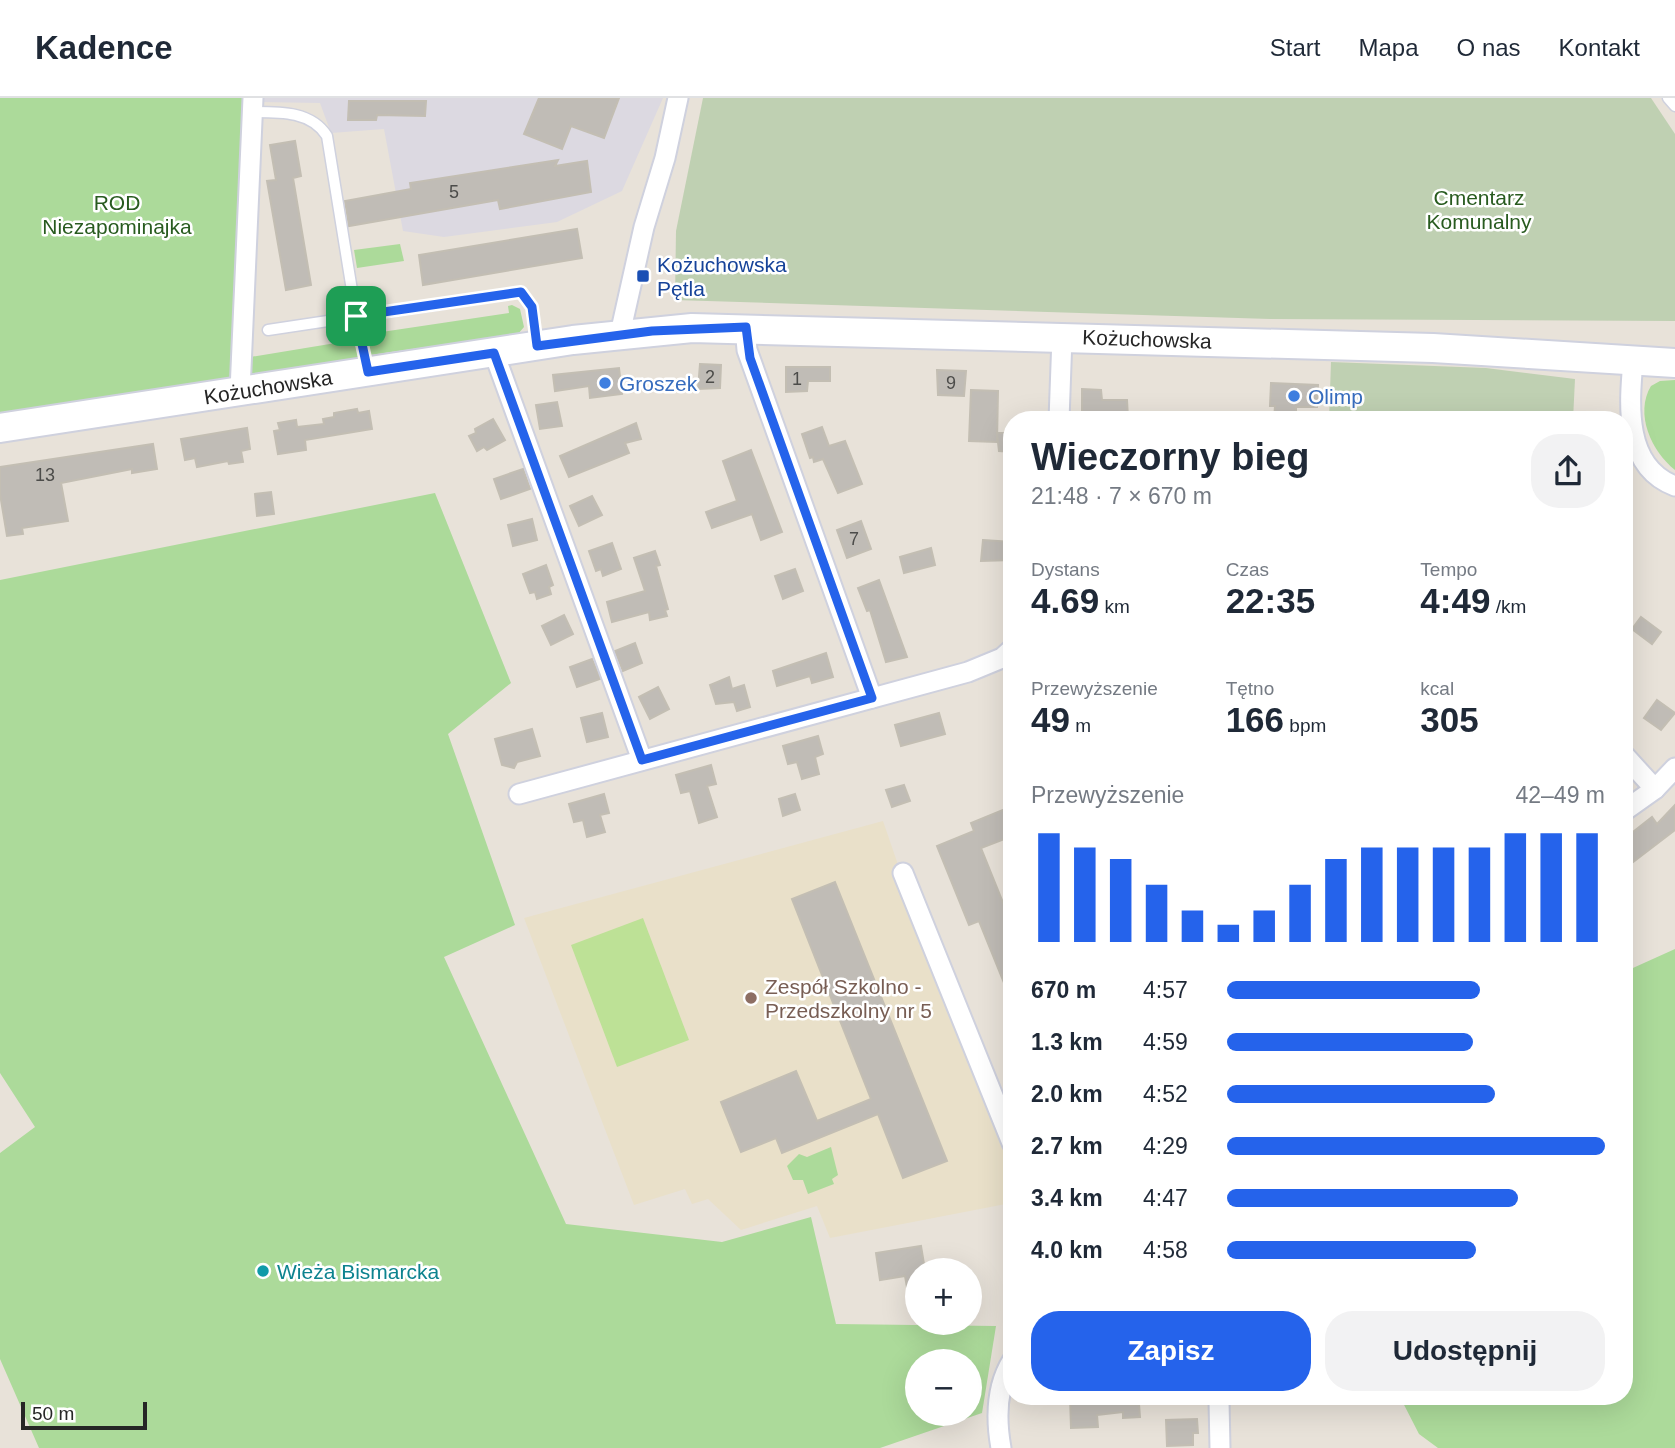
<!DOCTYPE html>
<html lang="pl">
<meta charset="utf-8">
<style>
:root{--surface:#fff;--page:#f2f2f3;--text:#1f2937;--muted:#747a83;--line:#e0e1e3;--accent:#2563eb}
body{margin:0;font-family:Helvetica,sans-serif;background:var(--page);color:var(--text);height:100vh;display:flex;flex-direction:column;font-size:26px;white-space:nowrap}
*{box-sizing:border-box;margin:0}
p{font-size:23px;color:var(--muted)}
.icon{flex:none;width:38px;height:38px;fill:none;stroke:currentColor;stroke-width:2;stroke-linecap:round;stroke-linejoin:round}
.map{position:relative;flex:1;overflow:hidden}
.details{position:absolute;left:1003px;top:313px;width:630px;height:994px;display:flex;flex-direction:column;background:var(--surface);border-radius:28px;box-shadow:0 7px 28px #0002}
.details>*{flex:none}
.controls{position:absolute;left:905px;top:1160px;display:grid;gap:14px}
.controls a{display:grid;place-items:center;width:77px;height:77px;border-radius:50%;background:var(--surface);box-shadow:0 7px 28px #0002;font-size:35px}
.scale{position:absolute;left:21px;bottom:18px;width:126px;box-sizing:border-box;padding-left:7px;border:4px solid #262626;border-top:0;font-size:19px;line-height:24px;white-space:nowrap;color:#262626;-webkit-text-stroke:5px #fff;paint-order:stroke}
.pin{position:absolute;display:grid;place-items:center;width:60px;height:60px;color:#fff;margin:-30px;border-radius:14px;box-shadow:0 4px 10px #0006}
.round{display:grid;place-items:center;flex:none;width:74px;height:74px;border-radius:28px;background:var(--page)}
.overview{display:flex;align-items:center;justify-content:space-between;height:119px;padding:0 28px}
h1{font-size:38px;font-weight:700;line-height:52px}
.figures{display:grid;grid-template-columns:repeat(3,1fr);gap:10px;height:119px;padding:7px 28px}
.figures div{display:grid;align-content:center}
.figures b{font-size:35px;font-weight:700}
.figures small{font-size:19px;font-weight:400}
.figures p{font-size:19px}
.chart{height:196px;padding:14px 28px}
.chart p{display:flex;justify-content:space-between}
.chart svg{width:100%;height:126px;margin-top:7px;stroke:var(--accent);stroke-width:6}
.button{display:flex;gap:14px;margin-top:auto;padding:14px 28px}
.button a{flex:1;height:80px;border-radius:28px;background:var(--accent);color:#fff;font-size:28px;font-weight:700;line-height:80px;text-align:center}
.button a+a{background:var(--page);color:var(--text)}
ul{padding:0 28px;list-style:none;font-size:23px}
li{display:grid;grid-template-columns:112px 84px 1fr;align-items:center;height:52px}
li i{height:18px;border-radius:9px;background:var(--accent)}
header{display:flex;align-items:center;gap:42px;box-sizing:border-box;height:98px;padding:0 35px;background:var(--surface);border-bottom:2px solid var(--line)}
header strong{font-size:33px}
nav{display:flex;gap:38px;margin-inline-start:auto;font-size:24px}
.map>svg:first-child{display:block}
.industrial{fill:#dcd9e1}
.education{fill:#e9e0c9}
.green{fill:#acda9a;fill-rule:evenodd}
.cemetery{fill:#bfd0b2}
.pitch{fill:#bde196}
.building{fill:#c0bcb6;stroke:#c3beb3;stroke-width:2}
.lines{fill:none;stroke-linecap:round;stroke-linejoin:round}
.service-casing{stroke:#cfd1de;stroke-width:13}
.minor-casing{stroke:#cfd1de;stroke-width:23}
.secondary-casing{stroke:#cfd1de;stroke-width:32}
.service{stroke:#fff;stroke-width:10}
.minor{stroke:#fff;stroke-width:19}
.secondary{stroke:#fff;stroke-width:28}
.route-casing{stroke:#fff;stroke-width:14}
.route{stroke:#2563eb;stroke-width:9}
.transit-dot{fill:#1a4fb4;stroke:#fff;stroke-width:2.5}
.shop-dot{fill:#3f7fe0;stroke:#fff;stroke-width:2.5}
.education-dot{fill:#8d6e63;stroke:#fff;stroke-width:2.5}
.culture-dot{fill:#0f9aa8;stroke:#fff;stroke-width:2.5}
.labels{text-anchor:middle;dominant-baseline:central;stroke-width:5;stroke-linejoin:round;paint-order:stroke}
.number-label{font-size:18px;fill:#4c4c4a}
.park-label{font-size:21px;fill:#285b1f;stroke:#fff}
.transit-label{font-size:21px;fill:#164399;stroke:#fff;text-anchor:start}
.street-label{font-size:21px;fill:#262626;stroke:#fff}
.shop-label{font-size:21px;fill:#366cbe;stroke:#fff;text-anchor:start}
.education-label{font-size:21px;fill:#785e54;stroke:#fff;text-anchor:start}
.culture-label{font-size:21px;fill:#0d838f;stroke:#fff;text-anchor:start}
</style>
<header>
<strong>Kadence</strong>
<nav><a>Start</a><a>Mapa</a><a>O nas</a><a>Kontakt</a></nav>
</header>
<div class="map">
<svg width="1675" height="1350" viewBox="0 0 1675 1350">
<rect width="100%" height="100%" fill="#e8e2d9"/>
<polygon class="industrial" points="258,0 663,0 622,93 557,124 444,139 403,133 384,31 331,35 320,5 258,4"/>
<polygon class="education" points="883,723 916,819 1011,1063 1011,1105 830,1140 817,1108 741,1132 708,1101 692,1106 685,1091 634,1107 524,820"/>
<g class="green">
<polygon points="0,0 245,0 232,262 354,242 360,266 0,322"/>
<polygon points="400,146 404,163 357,170 354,152"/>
<polygon points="512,207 520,211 524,229 518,236 370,257 362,225 372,221 375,235 509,215 508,208"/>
<path d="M1675,282V372C1652,354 1634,316 1651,288L1660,283Z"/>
<path d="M435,395L511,585L448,636L515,827L444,859L566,1126L722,1144L811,1119L836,1226L996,1228L982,1315L880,1350H39L0,1261V1055L35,1029L0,975V482ZM917,1264H970V1316H917Z"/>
<polygon points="1675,851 1675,1350 1438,1350 1419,1336 1400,1299 1624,1298 1624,874"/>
<polygon points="831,1049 838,1077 832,1081 834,1086 808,1096 803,1082 793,1082 787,1068 799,1056 807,1059"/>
</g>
<g class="cemetery">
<polygon points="703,0 1651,0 1675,36 1675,223 1270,221 675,202 676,133"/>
<polygon points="1331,264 1486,270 1575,281 1573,322 1329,322"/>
</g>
<polygon class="pitch" points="643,820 689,942 617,969 571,847"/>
<g class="building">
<polygon points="539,0 619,0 604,40 571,28 562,51 524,36"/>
<polygon points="349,3 426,3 425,18 377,17 376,22 348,22"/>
<polygon points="295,43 301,78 293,80 311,187 286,192 267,83 276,82 270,47"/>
<polygon points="558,62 555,68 587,63 591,94 500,111 498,102 349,128 345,103 411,91 410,85"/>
<polygon points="577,131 582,160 423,187 419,157"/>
<polygon points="700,266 721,267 720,290 698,291"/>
<polygon points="786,269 830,269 830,283 808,283 807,293 786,294"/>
<polygon points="619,270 622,296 590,300 589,288 555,293 553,277"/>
<polygon points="937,272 966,273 964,298 938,297"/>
<polygon points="1271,285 1318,287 1317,309 1296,309 1296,322 1274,322 1275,308 1270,308"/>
<polygon points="1082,291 1101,292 1102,302 1127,302 1128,320 1082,322"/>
<polygon points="971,292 998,293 997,344 969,343"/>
<polygon points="557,304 562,328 540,331 536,307"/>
<polygon points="357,311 358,315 369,313 372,331 305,342 306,352 278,356 274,333 280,332 278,325 296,322 297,329 324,326 323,321 334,319 334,315"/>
<polygon points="493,321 505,342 487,352 484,349 477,353 469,338 476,335 475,331"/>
<polygon points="636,325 641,341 625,345 629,355 569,379 560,358"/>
<polygon points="822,329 829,348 845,343 862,386 838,395 823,361 814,364 813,359 810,360 802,336"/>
<polygon points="247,330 250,351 241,353 243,364 229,366 228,363 197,369 195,360 185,362 181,341"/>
<polygon points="997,335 1012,335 1012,354 999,353"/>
<polygon points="153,346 157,371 132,375 132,371 61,385 68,423 22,430 23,436 7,438 0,396 0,369"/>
<polygon points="751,352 782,434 761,442 752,416 712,430 706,414 737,403 723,363"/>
<polygon points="523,371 530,391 501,401 494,381"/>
<polygon points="271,394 274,416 257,418 255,396"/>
<polygon points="592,398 602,417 579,428 570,408"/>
<polygon points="532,421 537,442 513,448 508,427"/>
<polygon points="861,423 871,451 847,460 837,432"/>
<polygon points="983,442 1012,444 1012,462 981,463"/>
<polygon points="612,445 621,471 603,478 601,471 596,473 589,453"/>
<polygon points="931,450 935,467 904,475 900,459"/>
<polygon points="655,453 660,467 656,468 668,511 665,512 667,518 650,522 649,514 612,524 607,504 645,493 634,460"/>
<polygon points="546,467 553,487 549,489 551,496 537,501 535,494 530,495 523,476"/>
<polygon points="795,471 803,493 783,501 775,478"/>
<polygon points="879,482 907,559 886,564 870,512 867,513 858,490"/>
<polygon points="564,517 573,536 551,547 542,528"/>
<polygon points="1641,519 1661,534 1652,546 1632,531"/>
<polygon points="635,545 642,565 623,573 615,553"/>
<polygon points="826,555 833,579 812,585 810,578 777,588 773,573"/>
<polygon points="592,561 600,581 577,589 570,569"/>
<polygon points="729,579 732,591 744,587 750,609 737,613 734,604 716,606 710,587"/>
<polygon points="658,589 669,611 650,621 639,599"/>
<polygon points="1657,602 1675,615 1661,632 1644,620"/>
<polygon points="602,615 608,639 587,644 581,620"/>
<polygon points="939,615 945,636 901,648 895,627"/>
<polygon points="532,631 540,658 517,664 514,670 502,667 495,641"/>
<polygon points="818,638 823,656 815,659 819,676 802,681 797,664 788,666 783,648"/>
<polygon points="711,667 716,686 707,688 717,719 699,725 690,693 681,695 676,677"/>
<polygon points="904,687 910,703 892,709 886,692"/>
<polygon points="604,696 609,715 600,717 605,734 587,739 583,722 574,724 569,706"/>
<polygon points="795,696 800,712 783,718 779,701"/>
<polygon points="1675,707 1675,732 1624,771 1624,741 1652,719 1657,726"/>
<polygon points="1005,711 1006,715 1012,712 1012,738 981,750 1012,827 1011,902 979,823 969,827 937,748 974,733 971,725"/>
<polygon points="835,784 947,1063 903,1080 878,1016 782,1055 776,1040 741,1054 721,1004 796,973 817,1023 871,1001 792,801"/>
<polygon points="921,1148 925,1172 917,1172 917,1205 910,1206 905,1178 880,1182 876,1155"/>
<polygon points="1070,1298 1129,1298 1130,1307 1139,1306 1140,1319 1123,1320 1123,1314 1097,1317 1098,1329 1071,1330"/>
<polygon points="1197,1321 1198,1335 1193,1335 1193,1347 1167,1348 1166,1322"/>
</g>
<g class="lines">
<g class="service-casing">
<g id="service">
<polyline points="1668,0 1675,8"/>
<path d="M252,14C280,14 311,13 327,38L356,217L367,270"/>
<polyline points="268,232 521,194 532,209 536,245"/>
</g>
</g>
<g class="minor-casing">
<g id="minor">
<polyline points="745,229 747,252 872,600"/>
<polyline points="620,236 644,129 665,60 678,0"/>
<polyline points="494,255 642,662"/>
<path d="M1633,263C1629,307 1624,369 1675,388"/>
<polyline points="240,293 253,0"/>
<polyline points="1059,322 1062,239"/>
<polyline points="1624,657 1655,691"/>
<polyline points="519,696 968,574 1002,560 1012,551"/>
<polyline points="1624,713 1655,691 1675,670"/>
<polyline points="903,775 1012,1045"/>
<polyline points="1219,1303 1220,1350"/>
<path d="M1001,1350C996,1322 996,1289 1012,1263"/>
</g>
</g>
<g class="secondary-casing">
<polyline id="secondary" points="0,330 573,242 692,230 1433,250 1675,265"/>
</g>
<use href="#service" class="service"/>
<use href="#minor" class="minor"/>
<use href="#secondary" class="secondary"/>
</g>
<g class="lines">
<g class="route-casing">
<polygon id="route" points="521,194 532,209 537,248 652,233 746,229 750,260 872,600 642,662 494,255 368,274 356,218"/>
</g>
<use href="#route" class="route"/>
</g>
<rect class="transit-dot" x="636" y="171" width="14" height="14" rx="3.5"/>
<g class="shop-dot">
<circle cx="605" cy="285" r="7"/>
<circle cx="1294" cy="298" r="7"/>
</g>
<circle class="education-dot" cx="751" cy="900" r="7"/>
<circle class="culture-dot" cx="263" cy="1173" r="7"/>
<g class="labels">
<g class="number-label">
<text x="454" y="94">5</text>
<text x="710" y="279">2</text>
<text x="797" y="281">1</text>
<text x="951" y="285">9</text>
<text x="45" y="377">13</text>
<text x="854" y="441">7</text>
</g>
<g class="park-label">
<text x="1479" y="99">Cmentarz<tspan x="1479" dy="24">Komunalny</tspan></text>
<text x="117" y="104">ROD<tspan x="117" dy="24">Niezapominajka</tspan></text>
</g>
<g class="transit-label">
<text x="657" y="166">Kożuchowska<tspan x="657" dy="24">Pętla</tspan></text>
</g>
<g class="street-label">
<text transform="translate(1147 241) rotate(2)">Kożuchowska</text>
<text transform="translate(268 289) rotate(-9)">Kożuchowska</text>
</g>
<g class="shop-label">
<text x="619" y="285">Groszek</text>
<text x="1308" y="298">Olimp</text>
</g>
<g class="education-label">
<text x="765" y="888">Zespół Szkolno -<tspan x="765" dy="24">Przedszkolny nr 5</tspan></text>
</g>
<g class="culture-label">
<text x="277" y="1173">Wieża Bismarcka</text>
</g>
</g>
</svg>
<div class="controls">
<a>+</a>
<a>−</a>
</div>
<div class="scale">50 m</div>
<div class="pin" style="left:356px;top:218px;background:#1e9e55"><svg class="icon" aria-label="arrive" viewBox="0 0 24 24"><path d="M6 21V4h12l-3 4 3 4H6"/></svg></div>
<section class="details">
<div class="overview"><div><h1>Wieczorny bieg</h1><p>21:48 · 7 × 670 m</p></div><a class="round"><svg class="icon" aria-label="share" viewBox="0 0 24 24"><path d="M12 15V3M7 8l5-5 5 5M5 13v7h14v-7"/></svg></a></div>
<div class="figures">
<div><p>Dystans</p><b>4.69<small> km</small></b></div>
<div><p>Czas</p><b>22:35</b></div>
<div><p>Tempo</p><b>4:49<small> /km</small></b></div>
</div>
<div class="figures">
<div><p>Przewyższenie</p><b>49<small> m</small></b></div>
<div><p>Tętno</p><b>166<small> bpm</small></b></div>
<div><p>kcal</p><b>305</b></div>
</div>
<div class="chart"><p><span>Przewyższenie</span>42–49 m</p>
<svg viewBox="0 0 160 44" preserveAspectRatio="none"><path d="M5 44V6M15 44V11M25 44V15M35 44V24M45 44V33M55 44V38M65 44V33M75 44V24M85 44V15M95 44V11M105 44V11M115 44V11M125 44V11M135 44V6M145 44V6M155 44V6"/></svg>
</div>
<ul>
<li><b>670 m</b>4:57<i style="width:67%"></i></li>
<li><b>1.3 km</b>4:59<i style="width:65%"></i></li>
<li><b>2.0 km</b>4:52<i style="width:71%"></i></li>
<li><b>2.7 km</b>4:29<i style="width:100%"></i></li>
<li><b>3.4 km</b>4:47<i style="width:77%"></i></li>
<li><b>4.0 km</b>4:58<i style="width:66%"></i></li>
</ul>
<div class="button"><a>Zapisz</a><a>Udostępnij</a></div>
</section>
</div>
